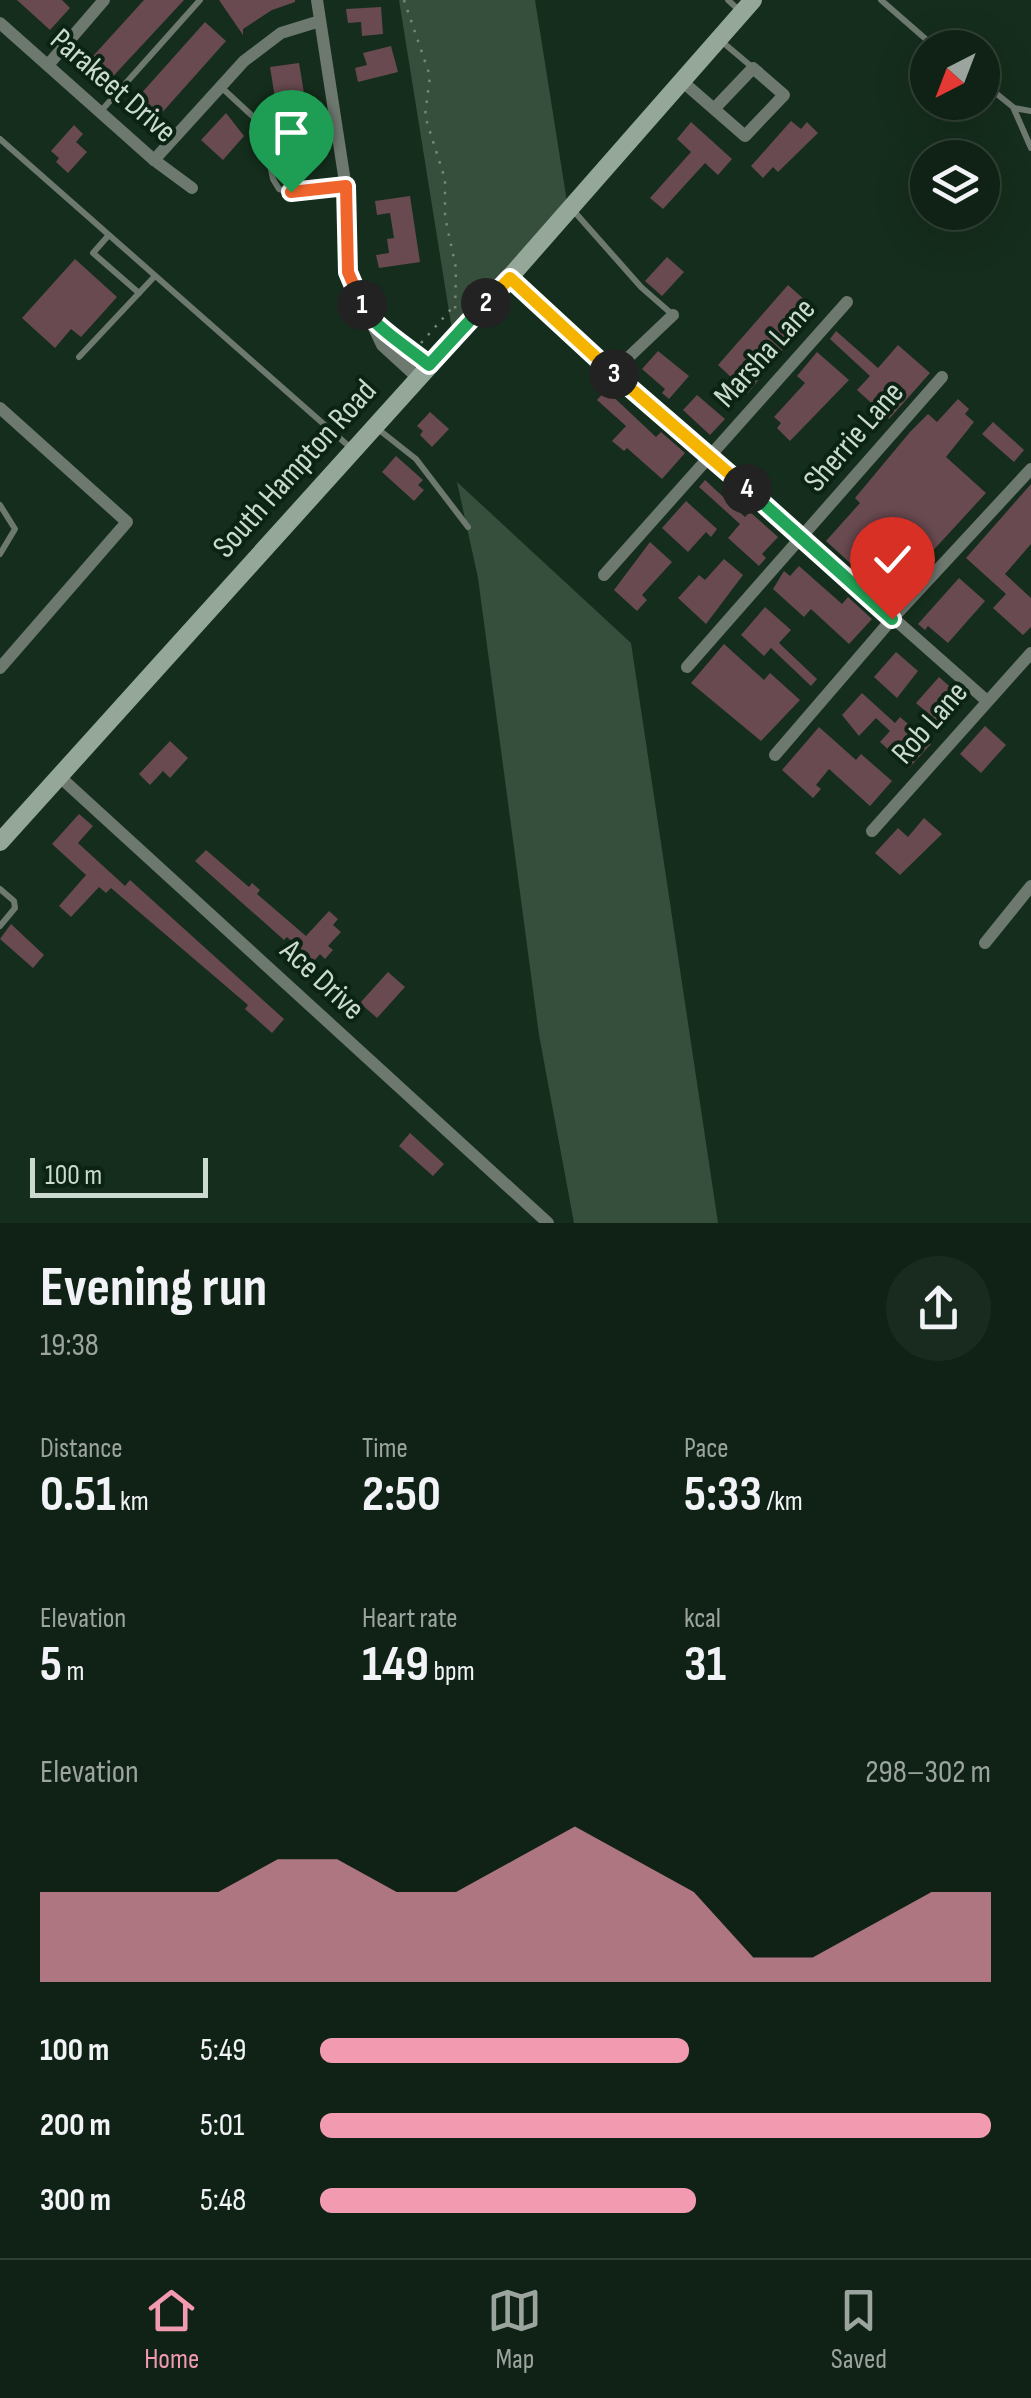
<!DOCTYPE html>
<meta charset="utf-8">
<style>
:root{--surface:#102215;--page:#192a1e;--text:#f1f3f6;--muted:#9ca4a0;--line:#303f34;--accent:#f29ab0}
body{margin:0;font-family:"Sofia Sans Condensed",sans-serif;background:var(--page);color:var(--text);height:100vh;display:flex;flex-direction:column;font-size:38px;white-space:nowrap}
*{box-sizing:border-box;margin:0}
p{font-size:32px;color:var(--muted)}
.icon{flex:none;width:55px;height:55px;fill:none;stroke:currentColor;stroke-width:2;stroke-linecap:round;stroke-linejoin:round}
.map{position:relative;height:1223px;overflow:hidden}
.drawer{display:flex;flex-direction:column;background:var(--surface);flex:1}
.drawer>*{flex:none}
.needle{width:65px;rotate:222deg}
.fabs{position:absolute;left:910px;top:30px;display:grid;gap:20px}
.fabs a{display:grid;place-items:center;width:90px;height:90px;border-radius:50%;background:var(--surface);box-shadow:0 10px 40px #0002,0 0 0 2px var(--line);font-size:50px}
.scale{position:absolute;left:30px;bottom:25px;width:178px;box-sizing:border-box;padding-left:10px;border:5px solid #cbdace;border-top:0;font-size:28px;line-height:35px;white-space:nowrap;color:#cbdace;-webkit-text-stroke:8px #0b2313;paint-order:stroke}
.pin{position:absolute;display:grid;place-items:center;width:85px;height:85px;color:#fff;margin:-102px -42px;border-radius:50% 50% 50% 0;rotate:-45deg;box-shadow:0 0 10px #0007}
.pin .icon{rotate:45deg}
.km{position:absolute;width:50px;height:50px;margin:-25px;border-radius:50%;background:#222;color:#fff;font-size:28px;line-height:50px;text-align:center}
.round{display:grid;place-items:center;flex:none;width:105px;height:105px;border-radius:52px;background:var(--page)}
.head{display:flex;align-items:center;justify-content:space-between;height:170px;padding:0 40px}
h1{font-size:55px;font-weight:700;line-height:75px}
.metrics{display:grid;grid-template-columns:repeat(3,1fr);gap:15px;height:170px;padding:10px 40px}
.metrics div{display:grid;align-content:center}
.metrics b{font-size:50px;font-weight:700}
.metrics small{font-size:28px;font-weight:400}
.metrics p{font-size:28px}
.chart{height:280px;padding:20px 40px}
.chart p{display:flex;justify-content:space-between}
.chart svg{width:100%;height:180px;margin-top:10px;fill:var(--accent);opacity:.7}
ul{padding:0 40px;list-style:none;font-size:32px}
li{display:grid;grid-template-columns:160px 120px 1fr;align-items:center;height:75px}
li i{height:25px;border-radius:12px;background:var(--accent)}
.menu{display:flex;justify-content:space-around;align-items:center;height:140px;border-top:2px solid var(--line);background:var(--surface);font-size:28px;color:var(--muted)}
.menu a{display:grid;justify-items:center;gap:5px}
.menu .active{color:var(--accent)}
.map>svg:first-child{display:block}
.green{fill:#354f3c}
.building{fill:#694a51}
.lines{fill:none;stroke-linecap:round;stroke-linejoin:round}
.path{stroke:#748879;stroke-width:2.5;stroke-dasharray:2.5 8;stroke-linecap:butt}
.service{stroke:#6d786f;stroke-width:6}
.minor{stroke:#6d786f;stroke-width:12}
.secondary{stroke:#94a798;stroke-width:18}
.split-1-casing{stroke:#fff;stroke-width:20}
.split-2-casing{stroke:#fff;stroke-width:20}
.split-3-casing{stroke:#fff;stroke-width:20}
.split-4-casing{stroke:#fff;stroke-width:20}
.split-5-casing{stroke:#fff;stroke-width:20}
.split-1{stroke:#f0652b;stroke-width:12}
.split-2{stroke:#22a559;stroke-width:12}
.split-3{stroke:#f5b400;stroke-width:12}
.split-4{stroke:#f5b400;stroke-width:12}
.split-5{stroke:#22a559;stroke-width:12}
.labels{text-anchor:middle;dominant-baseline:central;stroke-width:8;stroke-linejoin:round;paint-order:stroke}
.street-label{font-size:32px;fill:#cbdace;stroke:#0b2313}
</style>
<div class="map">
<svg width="1031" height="1223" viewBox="0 0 1031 1223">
<rect width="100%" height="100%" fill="#152d1c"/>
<g class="green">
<polygon points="399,0 535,0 567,202 452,330"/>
<polygon points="457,482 631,643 718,1223 574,1223 539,1035 478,578"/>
</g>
<g class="building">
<polygon points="17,0 62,0 70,8 50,30"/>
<polygon points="144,0 184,0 105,85 84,66"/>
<polygon points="219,0 295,0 295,2 272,10 243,29 243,35"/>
<polygon points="381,7 383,34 362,36 361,22 348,23 346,9"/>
<polygon points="205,22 226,41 151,125 130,106"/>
<polygon points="391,46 398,72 358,82 355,68 367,65 363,53"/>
<polygon points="299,63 310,129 281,135 270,67"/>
<polygon points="226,113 244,136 223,160 201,140"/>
<polygon points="791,121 801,129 807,122 818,133 778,172 773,167 763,178 751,166"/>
<polygon points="691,122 732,159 718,175 705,163 663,209 650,198 691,152 677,139"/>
<polygon points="74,125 83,134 76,142 87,152 68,173 56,162 59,158 51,151"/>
<polygon points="410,196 420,262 379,268 376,255 389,253 387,239 394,238 390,213 377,215 375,201"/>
<polygon points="667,257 684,272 662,296 645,281"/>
<polygon points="75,259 117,297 81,337 71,329 55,348 22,318"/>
<polygon points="788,285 815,309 748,393 718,365"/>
<polygon points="836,331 878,368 898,345 930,373 889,419 857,390 870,376 830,339"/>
<polygon points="658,351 689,376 669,399 662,393 665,389 642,369"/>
<polygon points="817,352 849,380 790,441 777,428 781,423 774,417 805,383 797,376"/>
<polygon points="606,390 656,437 661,432 685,453 662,479 627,448 624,451 612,441 626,426 597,400"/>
<polygon points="697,395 725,419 710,435 683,410"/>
<polygon points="958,399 969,409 965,414 974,422 946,457 986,493 929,555 891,521 879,534 900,552 872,583 826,541 860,503 855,498 910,432 928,414 937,422"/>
<polygon points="430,412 449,429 432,447 420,435 423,431 417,426"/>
<polygon points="993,422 1024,450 1014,462 982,434"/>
<polygon points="396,456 423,480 418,485 424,490 414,501 382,472"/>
<polygon points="705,480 745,517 750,512 778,537 762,554 766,558 759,566 728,538 740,524 699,487"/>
<polygon points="1031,484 1031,544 1005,574 1031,598 1031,627 1023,635 993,608 1006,594 966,558"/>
<polygon points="686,501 717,529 711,537 706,532 688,552 662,528"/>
<polygon points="650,542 672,562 642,595 647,600 637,611 614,590"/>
<polygon points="724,559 743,575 706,624 678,598 699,575 705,580"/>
<polygon points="799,566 842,604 848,597 872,619 849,644 811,609 804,617 773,589 784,571 790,576"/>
<polygon points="959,578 985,601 948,643 928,626 925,630 918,624"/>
<polygon points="765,607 791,630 779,643 817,679 811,686 771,648 764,656 741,635"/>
<polygon points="724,644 764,680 770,673 800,700 761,741 691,683"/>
<polygon points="896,652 918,671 897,698 874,677"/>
<polygon points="939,677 966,701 943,726 916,703"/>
<polygon points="862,693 895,723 900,717 931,744 909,768 880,742 890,731 876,718 859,736 842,715"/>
<polygon points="985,726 1006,745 981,773 960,754"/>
<polygon points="819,727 856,760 861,754 892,781 870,806 829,769 816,785 821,789 813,798 782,770"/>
<polygon points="170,741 188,758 170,778 163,771 150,785 139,774"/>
<polygon points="79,814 93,826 78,843 125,886 130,880 284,1019 272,1033 245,1009 248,1005 111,888 106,893 99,887 71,917 59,906 86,875 52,844"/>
<polygon points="924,818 942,834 900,875 875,853 898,828 908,837"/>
<polygon points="206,850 249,887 252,883 260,890 257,894 306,936 329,911 338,919 333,925 341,932 328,946 333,950 325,959 320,954 314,961 287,937 284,940 195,861"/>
<polygon points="11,924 44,955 33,968 0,939"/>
<polygon points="388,972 405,987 377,1018 360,1003"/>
<polygon points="410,1133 444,1164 433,1176 399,1146"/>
</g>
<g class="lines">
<g class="path">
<polyline points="404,0 430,76 425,116 445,179 445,217 456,268 455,313"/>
<polyline points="421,343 452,308"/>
</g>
<g class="service">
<polyline points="728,0 741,12"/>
<polyline points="881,0 936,48"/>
<polyline points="720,40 752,67"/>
<polyline points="982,82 1013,107 1031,148"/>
<polyline points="221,87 262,125 273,179 279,189 291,192 345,187"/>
<polyline points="1014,108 1031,111"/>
<polyline points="101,111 200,0"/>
<polyline points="0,139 352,449"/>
<polyline points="572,209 641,287 673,315"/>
<polyline points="108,236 93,253 139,293"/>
<polyline points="79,357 155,276"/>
<polyline points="378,429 416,459 468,527"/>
<polyline points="0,505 15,529 0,554"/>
<polyline points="0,889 14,901 15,908 0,926"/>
</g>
<g class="minor">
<polyline points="317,0 347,195 348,272 382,345 418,378"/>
<polyline points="0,23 154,160 192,188"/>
<polyline points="48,65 104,0"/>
<polyline points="683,82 745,136 784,95 753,68 714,109"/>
<polyline points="154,160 244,61 281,33 320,21"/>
<polyline points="509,278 987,701"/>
<polyline points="371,321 394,334 429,365"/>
<polyline points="612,373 673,315"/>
<polyline points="0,408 127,522 0,668"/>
<polyline points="604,575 847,302"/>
<polyline points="687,667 942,377"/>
<polyline points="775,755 892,619 1031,469"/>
<polyline points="60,777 548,1223"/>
<polyline points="872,831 1031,653"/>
<polyline points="985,943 1031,886"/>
</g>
<polyline class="secondary" points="0,842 509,278 753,0"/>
</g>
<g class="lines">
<g class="split-1-casing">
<polyline id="split-1" points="291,192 346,186 348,272 362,305"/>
</g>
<g class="split-2-casing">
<path id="split-2" d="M362,305C372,326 409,348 429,365L486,303"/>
</g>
<g class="split-3-casing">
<polyline id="split-3" points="486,303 510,278 614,374"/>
</g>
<g class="split-4-casing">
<polyline id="split-4" points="614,374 747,489"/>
</g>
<g class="split-5-casing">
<polyline id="split-5" points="747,489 892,619"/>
</g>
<use href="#split-1" class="split-1"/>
<use href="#split-2" class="split-2"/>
<use href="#split-3" class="split-3"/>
<use href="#split-4" class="split-4"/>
<use href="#split-5" class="split-5"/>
</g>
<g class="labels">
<g class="street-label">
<text transform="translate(113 86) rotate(41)">Parakeet Drive</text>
<text transform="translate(765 353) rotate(-48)">Marsha Lane</text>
<text transform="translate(854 437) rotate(-49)">Sherrie Lane</text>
<text transform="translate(295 469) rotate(-48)">South Hampton Road</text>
<text transform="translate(930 723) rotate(-49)">Rob Lane</text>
<text transform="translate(322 980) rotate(43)">Ace Drive</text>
</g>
</g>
</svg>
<div class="fabs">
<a><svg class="needle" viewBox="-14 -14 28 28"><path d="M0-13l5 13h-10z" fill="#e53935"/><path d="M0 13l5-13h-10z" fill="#9ca4a0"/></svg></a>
<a><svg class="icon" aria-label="layers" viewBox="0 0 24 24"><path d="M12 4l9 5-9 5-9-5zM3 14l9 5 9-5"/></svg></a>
</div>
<div class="scale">100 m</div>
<div class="pin" style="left:291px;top:192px;background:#1e9e55"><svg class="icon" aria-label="arrive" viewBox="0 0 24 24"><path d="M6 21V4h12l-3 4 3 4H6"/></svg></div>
<div class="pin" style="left:892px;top:619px;background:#d93025"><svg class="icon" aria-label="check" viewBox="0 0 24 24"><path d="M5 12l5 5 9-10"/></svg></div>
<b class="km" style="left:362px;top:305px">1</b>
<b class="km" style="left:486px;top:303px">2</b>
<b class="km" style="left:614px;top:374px">3</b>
<b class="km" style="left:747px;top:489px">4</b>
</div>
<section class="drawer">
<div class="head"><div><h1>Evening run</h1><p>19:38</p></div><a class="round"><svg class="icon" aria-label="share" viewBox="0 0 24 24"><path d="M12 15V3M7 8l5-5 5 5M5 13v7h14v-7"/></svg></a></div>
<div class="metrics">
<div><p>Distance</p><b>0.51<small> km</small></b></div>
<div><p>Time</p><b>2:50</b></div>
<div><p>Pace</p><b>5:33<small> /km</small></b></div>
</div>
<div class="metrics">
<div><p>Elevation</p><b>5<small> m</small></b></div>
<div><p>Heart rate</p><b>149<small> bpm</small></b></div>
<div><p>kcal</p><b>31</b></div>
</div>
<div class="chart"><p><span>Elevation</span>298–302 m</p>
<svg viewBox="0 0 160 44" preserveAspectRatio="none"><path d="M0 44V22L10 22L20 22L30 22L40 14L50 14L60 22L70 22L80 14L90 6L100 14L110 22L120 38L130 38L140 30L150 22L160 22V44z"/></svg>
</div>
<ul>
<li><b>100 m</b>5:49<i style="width:55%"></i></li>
<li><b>200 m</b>5:01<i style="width:100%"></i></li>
<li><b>300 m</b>5:48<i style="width:56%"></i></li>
</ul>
</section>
<nav class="menu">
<a class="active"><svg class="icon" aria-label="home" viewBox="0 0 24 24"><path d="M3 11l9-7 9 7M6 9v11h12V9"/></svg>Home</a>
<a><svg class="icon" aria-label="map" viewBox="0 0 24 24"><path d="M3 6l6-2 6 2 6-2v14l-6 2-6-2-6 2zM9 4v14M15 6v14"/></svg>Map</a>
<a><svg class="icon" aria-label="saved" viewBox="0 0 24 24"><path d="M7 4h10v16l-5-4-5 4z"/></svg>Saved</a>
</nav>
